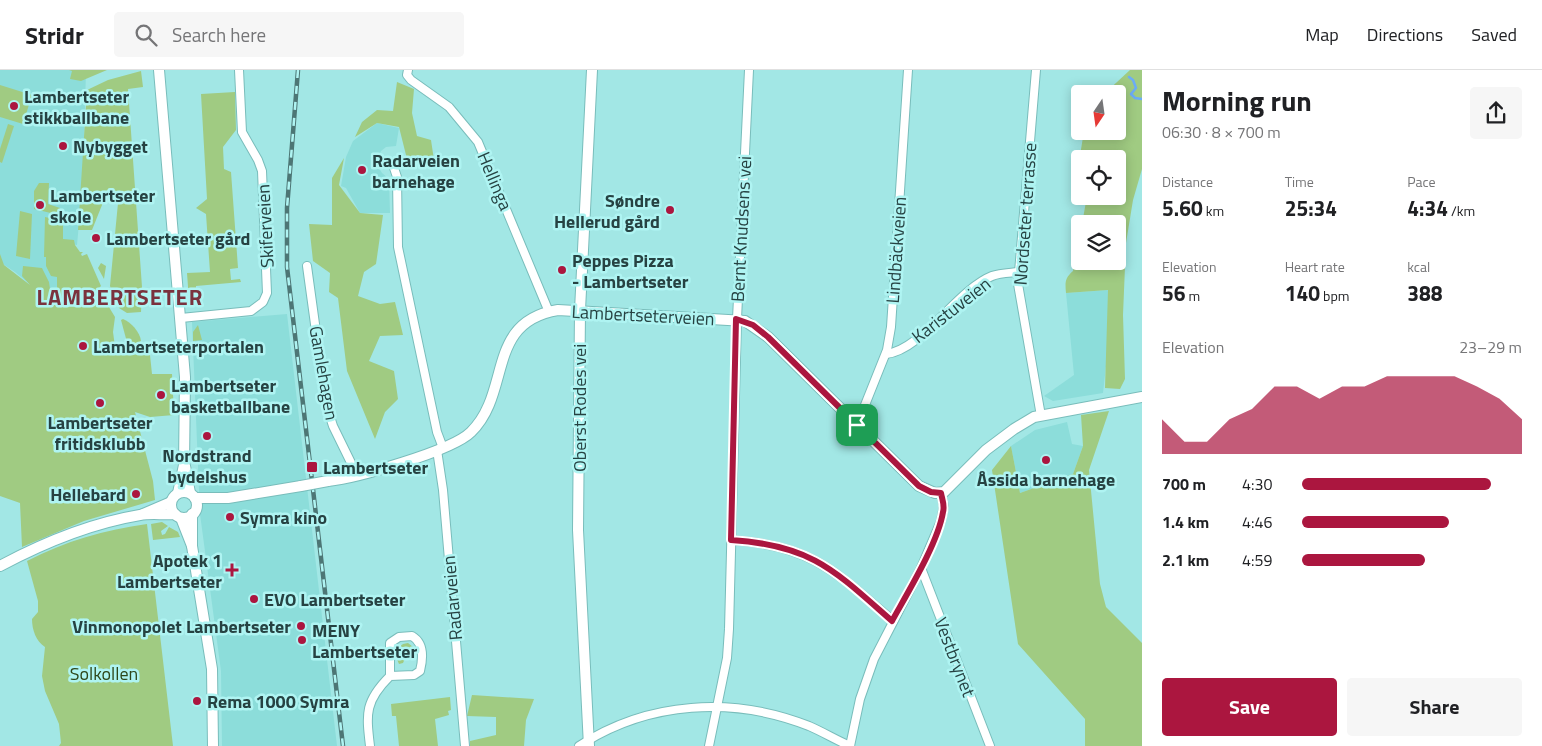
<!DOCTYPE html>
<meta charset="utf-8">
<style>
:root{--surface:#fff;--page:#f6f6f6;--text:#202124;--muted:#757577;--line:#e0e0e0;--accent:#ab163f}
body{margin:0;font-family:"Titillium Web",sans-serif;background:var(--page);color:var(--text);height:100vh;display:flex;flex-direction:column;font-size:19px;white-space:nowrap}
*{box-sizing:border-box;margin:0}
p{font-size:16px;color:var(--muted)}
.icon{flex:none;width:28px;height:28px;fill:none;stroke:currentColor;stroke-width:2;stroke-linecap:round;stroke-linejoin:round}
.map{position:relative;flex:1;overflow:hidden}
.side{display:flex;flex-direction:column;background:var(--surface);width:400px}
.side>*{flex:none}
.needle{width:32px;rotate:193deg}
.buttons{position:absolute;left:1071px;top:15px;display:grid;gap:10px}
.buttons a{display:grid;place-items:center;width:55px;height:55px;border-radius:5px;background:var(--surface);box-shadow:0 2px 12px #0003;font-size:25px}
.pin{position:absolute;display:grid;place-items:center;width:42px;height:42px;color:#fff;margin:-21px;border-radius:10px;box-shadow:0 2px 8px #0006}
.round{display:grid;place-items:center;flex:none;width:52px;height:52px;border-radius:5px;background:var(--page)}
.head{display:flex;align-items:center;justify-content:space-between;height:85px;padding:0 20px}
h1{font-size:28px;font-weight:700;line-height:38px}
.metrics{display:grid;grid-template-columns:repeat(3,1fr);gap:8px;height:85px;padding:5px 20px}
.metrics div{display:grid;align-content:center}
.metrics b{font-size:21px;font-weight:700}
.metrics small{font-size:14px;font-weight:400}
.metrics p{font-size:14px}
.chart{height:140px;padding:10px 20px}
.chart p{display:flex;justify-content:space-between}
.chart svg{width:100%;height:90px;margin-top:5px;fill:var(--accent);opacity:.7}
.cta{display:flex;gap:10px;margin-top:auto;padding:10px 20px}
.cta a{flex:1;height:58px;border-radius:5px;background:var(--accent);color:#fff;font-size:20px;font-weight:700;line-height:58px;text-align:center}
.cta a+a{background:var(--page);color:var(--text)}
ul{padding:0 20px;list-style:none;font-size:16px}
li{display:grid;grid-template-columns:80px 60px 1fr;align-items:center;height:38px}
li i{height:12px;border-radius:6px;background:var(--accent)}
header{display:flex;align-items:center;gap:30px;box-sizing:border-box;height:70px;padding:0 25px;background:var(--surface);border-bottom:1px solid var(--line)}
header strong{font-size:24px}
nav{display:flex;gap:28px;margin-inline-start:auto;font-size:18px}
.search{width:350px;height:45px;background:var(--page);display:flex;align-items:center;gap:12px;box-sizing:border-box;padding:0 18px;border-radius:5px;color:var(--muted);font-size:19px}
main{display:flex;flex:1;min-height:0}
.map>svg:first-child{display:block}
.built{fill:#8cddda}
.green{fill:#a0cb82}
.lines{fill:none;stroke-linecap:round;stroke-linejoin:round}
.stream{stroke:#6cacf6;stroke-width:2.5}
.street-casing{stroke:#79bdbb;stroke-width:10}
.secondary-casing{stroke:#79bdbb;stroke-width:12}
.street{stroke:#fff;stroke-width:8}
.secondary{stroke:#fff;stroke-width:10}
.rail-casing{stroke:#4d7675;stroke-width:4.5}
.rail{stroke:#aff4f2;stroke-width:2.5;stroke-dasharray:8;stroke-linecap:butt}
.secondary-bridge-casing{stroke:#79bdbb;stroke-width:12;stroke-linecap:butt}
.secondary-bridge{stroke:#fff;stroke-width:10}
.route-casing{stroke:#fff;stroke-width:10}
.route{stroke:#ab163f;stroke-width:6}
.poi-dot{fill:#ab163f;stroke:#aff4f2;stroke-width:2}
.labels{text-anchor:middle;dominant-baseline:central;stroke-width:5;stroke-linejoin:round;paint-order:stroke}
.poi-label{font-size:18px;font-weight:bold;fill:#264242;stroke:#aff4f2;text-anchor:start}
.street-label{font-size:18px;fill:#264242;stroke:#aff4f2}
.park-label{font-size:18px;fill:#2d4619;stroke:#aff4f2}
.district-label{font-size:22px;font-weight:bold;letter-spacing:1px;fill:#7a323d;stroke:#aff4f2}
</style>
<header>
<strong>Stridr</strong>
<div class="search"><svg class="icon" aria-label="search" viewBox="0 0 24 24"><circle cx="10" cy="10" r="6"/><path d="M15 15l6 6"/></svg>Search here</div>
<nav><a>Map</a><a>Directions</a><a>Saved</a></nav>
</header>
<main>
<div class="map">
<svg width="1142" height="676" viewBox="0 0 1142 676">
<rect width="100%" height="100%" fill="#a2e7e5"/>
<g class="built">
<polygon points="0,0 86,0 83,110 77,175 57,172 58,230 42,224 15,202 0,192"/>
<polygon points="377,53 399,58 396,76 386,77 381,81 376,93 382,103 389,109 390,143 360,143 346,118 341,116 346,87 353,71"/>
<polygon points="1108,220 1108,278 1103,323 1053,331 1044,326 1074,305 1066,223"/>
<polygon points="287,244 337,676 222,676 221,601 200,444 192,252"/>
<polygon points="1067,352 1072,374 1083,376 1073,404 1020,423 1011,376 1035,360"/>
</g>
<g class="green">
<polygon points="69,0 107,0 81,11 70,9 72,1"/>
<path d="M1130,0H1142V99L1133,130L1126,173L1123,245L1125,309L1120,319L1105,318L1108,220L1066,223C1065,212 1065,208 1073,201L1080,160V191H1118V154H1082L1087,126H1118V89H1080V112L1076,110L1084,61H1118V24H1104Z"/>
<polygon points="141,1 143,17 128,19 142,217 141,242 127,243 119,238 110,216 118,133 104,130 92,160 78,160 87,20 108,10"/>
<polygon points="397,12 414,19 412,43 417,66 431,70 434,90 407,89 399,57 377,53 355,67 362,52 377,40 393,41"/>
<polygon points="0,15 32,25 23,54 0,47"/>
<polygon points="235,22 236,60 223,77 224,99 231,102 238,198 230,199 231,210 240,209 241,212 196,216 196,231 189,230 187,203 210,202 206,144 196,138 207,129 201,24"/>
<polygon points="8,54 14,56 2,93 0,92 0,79"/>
<polygon points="344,88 339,115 360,143 383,145 376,194 364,202 358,226 380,234 395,232 403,265 380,266 369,291 394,301 398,329 385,342 375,369 347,301 338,228 329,222 330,203 313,191 309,154 332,155 332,108"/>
<polygon points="39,113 49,113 48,134 60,138 59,145 34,139 34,121"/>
<polygon points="20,141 32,144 30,189 16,186"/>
<polygon points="45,147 63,151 63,169 74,170 75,175 80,182 83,182 81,184 82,186 87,184 101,216 98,219 115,247 113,262 116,284 150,285 152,304 172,304 174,345 150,347 135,342 153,411 155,430 84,451 22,477 20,433 0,426 0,184 4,195 30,215 22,206 23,196 42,198 49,212 51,226 48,227 57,230 57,207 51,206 46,196 46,187 44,187"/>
<polygon points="101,193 106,196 104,209 98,198"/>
<path d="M123,249C131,252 140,262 141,271L134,277L128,276L121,250Z"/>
<polygon points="198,255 202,270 193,271 193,262"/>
<polygon points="1109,341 1089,400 1100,514 1106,537 1142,573 1142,676 1085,676 1085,649 1018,574 992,400 1011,376 1020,423 1073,404 1083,376 1081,345"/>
<polygon points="162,452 168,456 161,461 162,465 165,464 169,457 178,462 180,467 153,470 151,454"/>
<path d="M147,454L173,676H59L61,673L59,654L45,621L42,606L45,577C36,571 32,560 32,549L38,542V531L27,491C65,471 105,460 147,454Z"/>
<polygon points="408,573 413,577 414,584 412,586 407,584 403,593 399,594 396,587 398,578 403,574"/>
<polygon points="472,625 534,629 526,650 524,676 470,676 470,671 496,665 496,647 467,646"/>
<polygon points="450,627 451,640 448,641 449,645 435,649 438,676 399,676 396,646 392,646 391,634"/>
</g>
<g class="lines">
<polyline class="stream" points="1129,7 1133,10 1136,18 1131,24 1135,28 1142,29"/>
<g class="street-casing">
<g id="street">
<polyline points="408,0 407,5 411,10 449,37 478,72 549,242"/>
<polyline points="1036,0 1018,214 1041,346"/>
<polyline points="392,92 397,107 398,177 437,362 443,378"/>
<polyline points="307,196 326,334 333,356 357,405"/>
<polyline points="181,248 251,241 263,232 267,223 262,101 258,90 242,62 239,0"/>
<path d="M886,284C922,280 957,220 992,206C1000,203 1009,203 1018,202"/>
<polyline points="857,355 887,280 891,257 908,0"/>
<polyline points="437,380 443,420 465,676"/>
<path d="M731,470C811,475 835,501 893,551"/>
<polyline points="921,498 990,676"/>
<path d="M370,676C366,643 365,631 390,606L414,605L420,601C423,589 424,573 412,566L399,567L390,573V606"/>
<path d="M579,676C648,631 733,626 809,656C823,662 836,670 850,676"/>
<polyline points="709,676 727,588 729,559 737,249 749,0"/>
<polyline points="850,676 860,629 874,589 921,498 941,451 944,436 941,423"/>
</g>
</g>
<g class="secondary-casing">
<g id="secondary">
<polyline points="159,0 185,307 184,395 178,423"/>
<polyline points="185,396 190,423"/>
<path d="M328,411C356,408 452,381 471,362C512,322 485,252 558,240L745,251L768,267L919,416L935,423L944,422L986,380L1014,359L1034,347L1142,327"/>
<circle cx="184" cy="435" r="13"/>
<polyline points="195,428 228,428 301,416"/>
<polyline points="143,444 171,432"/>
<polyline points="192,444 192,476 212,599 213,676"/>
<polyline points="181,448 192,476"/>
<path d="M0,496C43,473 92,453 140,445C151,443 163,445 175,444"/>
<polyline points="589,676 578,460 580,240 592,0"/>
</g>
</g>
<use href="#street" class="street"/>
<use href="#secondary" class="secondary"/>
<g class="rail-casing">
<polyline id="rail" points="298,0 287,138 287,197 343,676"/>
</g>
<use href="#rail" class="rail"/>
<g class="secondary-bridge-casing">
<polyline id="secondary-bridge" points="301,416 328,411"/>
</g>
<use href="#secondary-bridge" class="secondary-bridge"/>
</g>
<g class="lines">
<g class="route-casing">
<path id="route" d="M736,249L753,255L768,267L919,416L931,422L941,423C942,429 945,435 943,442C938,473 908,522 892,551C835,501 812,475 731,470Z"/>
</g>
<use href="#route" class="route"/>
</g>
<g class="poi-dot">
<circle cx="14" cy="36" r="5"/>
<circle cx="63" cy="76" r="5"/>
<circle cx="362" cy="100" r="5"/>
<circle cx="40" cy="135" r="5"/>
<circle cx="670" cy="140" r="5"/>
<circle cx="96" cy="168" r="5"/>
<circle cx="562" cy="200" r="5"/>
<circle cx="83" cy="276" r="5"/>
<circle cx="161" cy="325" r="5"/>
<circle cx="100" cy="333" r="5"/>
<circle cx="207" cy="366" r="5"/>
<circle cx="1046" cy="390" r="5"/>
<rect x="306" y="391" width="12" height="12" rx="2.5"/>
<circle cx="136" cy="424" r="5"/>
<circle cx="230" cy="447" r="5"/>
<path d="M229.5 492.5h5v5h5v5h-5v5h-5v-5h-5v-5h5z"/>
<circle cx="254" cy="529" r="5"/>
<circle cx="301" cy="556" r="5"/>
<circle cx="302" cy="570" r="5"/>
<circle cx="197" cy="631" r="5"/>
</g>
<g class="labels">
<g class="poi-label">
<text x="24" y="26">Lambertseter<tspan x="24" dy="21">stikkballbane</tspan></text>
<text x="73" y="76">Nybygget</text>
<text x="372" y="90">Radarveien<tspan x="372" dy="21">barnehage</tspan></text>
<text x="50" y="125">Lambertseter<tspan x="50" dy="21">skole</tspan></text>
<text x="660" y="130" text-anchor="end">Søndre<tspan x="660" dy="21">Hellerud gård</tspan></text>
<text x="106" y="168">Lambertseter gård</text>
<text x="572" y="190">Peppes Pizza<tspan x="572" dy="21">- Lambertseter</tspan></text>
<text x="93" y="276">Lambertseterportalen</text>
<text x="171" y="315">Lambertseter<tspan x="171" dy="21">basketballbane</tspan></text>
<text x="100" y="352" text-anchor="middle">Lambertseter<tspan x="100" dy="21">fritidsklubb</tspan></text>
<text x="207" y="385" text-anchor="middle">Nordstrand<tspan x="207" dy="21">bydelshus</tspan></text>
<text x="323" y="397">Lambertseter</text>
<text x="1046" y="409" text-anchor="middle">Åssida barnehage</text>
<text x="126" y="424" text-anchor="end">Hellebard</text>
<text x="240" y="447">Symra kino</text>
<text x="222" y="490" text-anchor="end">Apotek 1<tspan x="222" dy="21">Lambertseter</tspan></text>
<text x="264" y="529">EVO Lambertseter</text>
<text x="291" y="556" text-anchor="end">Vinmonopolet Lambertseter</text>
<text x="312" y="560">MENY<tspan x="312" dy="21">Lambertseter</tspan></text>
<text x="207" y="631">Rema 1000 Symra</text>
</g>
<g class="street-label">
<text transform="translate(495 111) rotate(67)">Hellinga</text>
<text transform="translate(1025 144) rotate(-86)">Nordseter terrasse</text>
<text transform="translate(265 156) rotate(-93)">Skiferveien</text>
<text transform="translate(741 159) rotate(-87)">Bernt Knudsens vei</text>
<text transform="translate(896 180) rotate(-86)">Lindbäckveien</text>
<text transform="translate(951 240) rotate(-38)">Karistuveien</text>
<text transform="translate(643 245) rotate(3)">Lambertseterveien</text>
<text transform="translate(324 303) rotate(80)">Gamlehagen</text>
<text transform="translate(579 338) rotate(-90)">Oberst Rodes vei</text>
<text transform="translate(452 528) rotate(-95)">Radarveien</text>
<text transform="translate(955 587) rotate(69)">Vestbrynet</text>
</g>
<g class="park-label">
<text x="104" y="603">Solkollen</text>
</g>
<g class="district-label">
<text x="120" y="227">LAMBERTSETER</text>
</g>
</g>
</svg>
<div class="buttons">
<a><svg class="needle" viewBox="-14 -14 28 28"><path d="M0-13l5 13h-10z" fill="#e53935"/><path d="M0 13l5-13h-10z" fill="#757577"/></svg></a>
<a><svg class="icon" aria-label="locate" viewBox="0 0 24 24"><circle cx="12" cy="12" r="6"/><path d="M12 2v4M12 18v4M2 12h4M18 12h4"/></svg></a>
<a><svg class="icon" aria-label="layers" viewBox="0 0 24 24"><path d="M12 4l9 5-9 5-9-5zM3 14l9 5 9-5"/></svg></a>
</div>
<div class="pin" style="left:857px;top:355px;background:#1e9e55"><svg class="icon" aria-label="arrive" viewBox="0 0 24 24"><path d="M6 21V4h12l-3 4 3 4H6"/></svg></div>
</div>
<section class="side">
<div class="head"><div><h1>Morning run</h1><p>06:30 · 8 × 700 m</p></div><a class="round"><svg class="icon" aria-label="share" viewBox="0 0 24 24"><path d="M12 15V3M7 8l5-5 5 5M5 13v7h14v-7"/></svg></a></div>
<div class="metrics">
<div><p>Distance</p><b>5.60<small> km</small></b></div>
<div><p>Time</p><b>25:34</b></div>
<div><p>Pace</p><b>4:34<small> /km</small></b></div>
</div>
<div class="metrics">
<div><p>Elevation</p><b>56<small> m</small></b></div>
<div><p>Heart rate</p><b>140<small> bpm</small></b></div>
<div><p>kcal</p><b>388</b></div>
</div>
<div class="chart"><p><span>Elevation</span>23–29 m</p>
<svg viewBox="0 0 160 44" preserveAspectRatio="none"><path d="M0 44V27L10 38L20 38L30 27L40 22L50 11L60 11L70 17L80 11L90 11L100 6L110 6L120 6L130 6L140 11L150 17L160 27V44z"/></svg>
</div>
<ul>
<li><b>700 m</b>4:30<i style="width:86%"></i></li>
<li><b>1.4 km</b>4:46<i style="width:67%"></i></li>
<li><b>2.1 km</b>4:59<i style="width:56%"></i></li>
</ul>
<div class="cta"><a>Save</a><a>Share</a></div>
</section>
</main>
